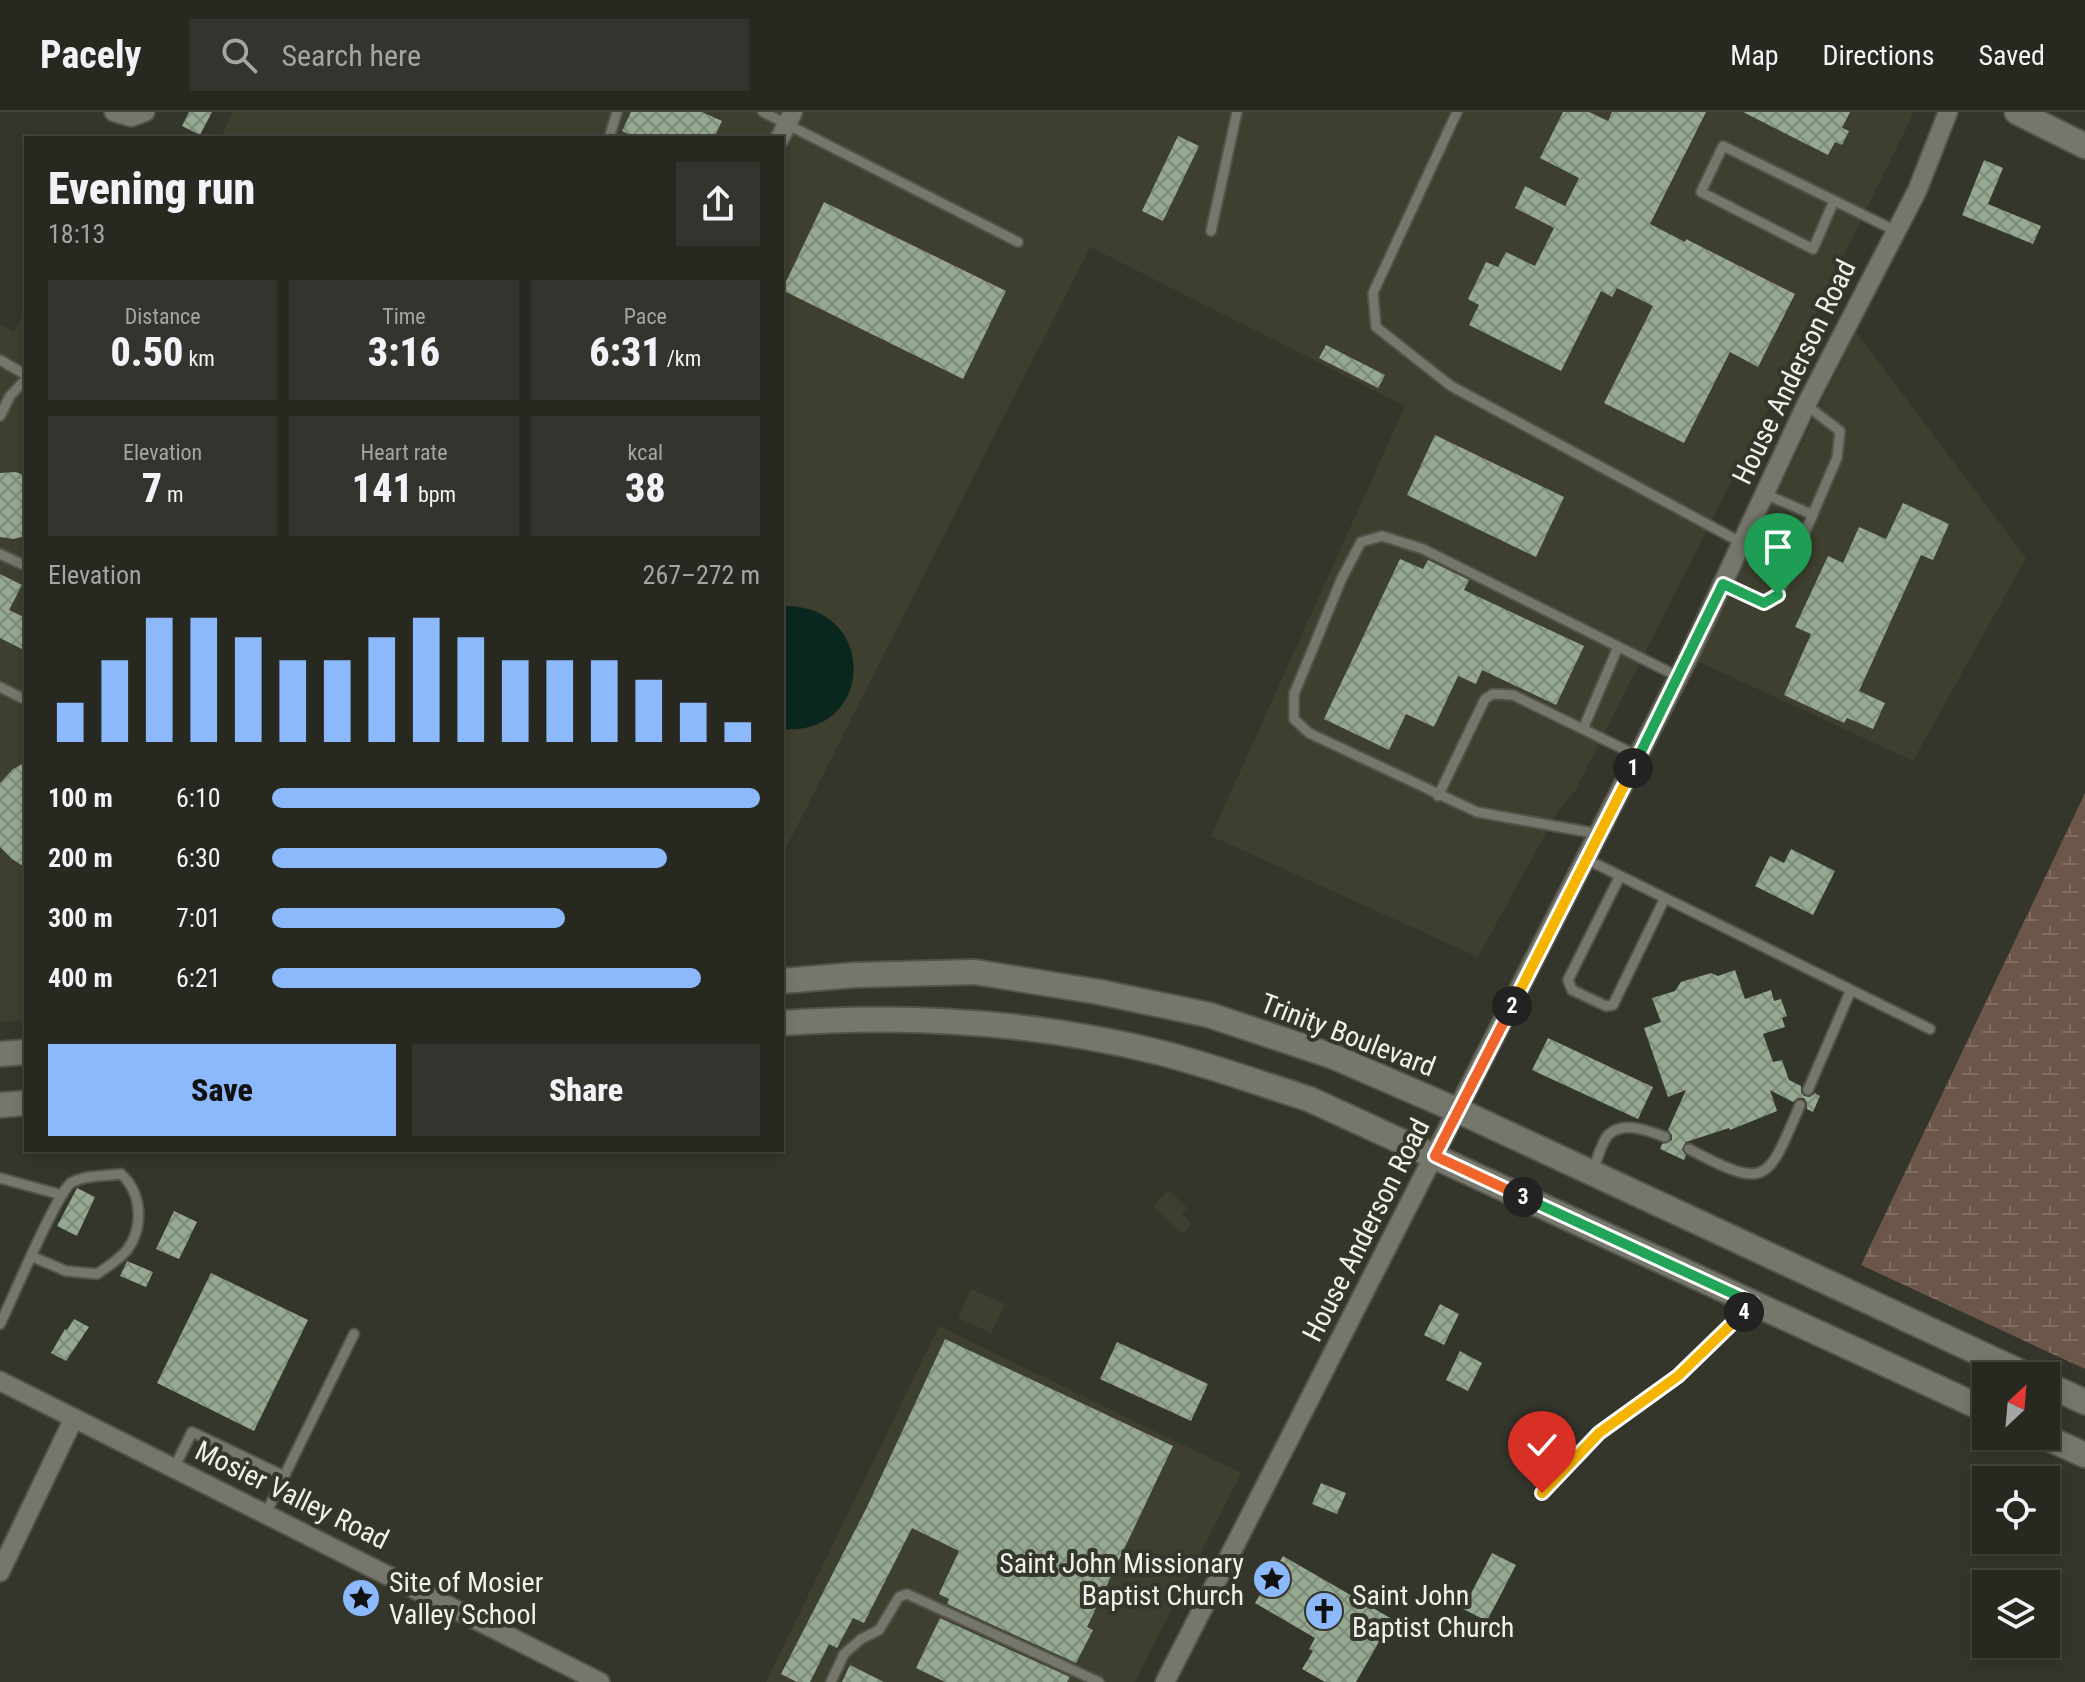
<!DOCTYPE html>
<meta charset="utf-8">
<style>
:root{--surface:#272820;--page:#33342d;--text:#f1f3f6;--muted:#a4a6a5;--line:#43443e;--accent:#8cb9fc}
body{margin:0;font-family:"Roboto Condensed",sans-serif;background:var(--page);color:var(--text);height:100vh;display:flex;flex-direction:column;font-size:30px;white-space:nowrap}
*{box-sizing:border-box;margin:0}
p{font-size:26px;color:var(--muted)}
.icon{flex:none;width:44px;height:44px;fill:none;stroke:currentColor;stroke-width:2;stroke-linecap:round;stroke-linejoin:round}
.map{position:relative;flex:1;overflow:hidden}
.sheet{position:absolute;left:24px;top:24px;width:760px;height:1016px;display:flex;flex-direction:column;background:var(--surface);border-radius:0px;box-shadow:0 4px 12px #0003,0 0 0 2px var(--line)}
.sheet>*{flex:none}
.needle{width:52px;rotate:26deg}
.buttons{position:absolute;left:1972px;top:1250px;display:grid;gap:16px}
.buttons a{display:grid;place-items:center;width:88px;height:88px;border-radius:0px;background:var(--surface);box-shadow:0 4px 12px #0003,0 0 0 2px var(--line);font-size:40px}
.pin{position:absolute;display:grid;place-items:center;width:68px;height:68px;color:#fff;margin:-82px -34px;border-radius:50% 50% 50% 0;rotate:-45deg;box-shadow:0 0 8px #0007}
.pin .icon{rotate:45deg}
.km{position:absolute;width:40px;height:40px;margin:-20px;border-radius:50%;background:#222;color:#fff;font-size:22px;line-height:40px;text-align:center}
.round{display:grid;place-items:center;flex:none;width:84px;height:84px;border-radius:0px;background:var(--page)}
.overview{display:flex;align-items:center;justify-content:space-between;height:136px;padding:0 24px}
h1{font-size:44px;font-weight:800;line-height:60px}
.stats{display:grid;grid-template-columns:repeat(3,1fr);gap:12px;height:136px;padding:8px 24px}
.stats div{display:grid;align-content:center;border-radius:0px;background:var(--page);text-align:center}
.stats b{font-size:40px;font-weight:800}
.stats small{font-size:22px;font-weight:400}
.stats p{font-size:22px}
.chart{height:224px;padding:16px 24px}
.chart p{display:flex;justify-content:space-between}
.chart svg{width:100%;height:144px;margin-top:8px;stroke:var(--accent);stroke-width:6}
.action{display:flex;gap:16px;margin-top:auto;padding:16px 24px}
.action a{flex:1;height:92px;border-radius:0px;background:var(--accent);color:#111;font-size:32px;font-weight:800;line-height:92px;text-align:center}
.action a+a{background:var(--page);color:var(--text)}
ul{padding:0 24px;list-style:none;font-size:26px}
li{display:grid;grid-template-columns:128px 96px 1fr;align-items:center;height:60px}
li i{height:20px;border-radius:10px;background:var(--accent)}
header{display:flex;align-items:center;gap:48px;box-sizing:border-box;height:112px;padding:0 40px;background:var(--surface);border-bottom:2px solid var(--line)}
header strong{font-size:38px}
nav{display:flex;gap:44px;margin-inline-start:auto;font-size:28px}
.search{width:560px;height:72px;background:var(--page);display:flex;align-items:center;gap:20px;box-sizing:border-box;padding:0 28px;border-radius:0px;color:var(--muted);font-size:30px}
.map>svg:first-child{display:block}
.built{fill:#3e3f2f}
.wetland{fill:url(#wetland-marsh)}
.water{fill:#09271e}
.building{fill:url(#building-cross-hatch)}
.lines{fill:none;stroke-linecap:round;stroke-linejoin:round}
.lane-casing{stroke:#53534c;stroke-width:13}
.street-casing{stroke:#53534c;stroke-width:22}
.secondary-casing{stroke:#53534c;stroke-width:28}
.lane{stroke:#76776c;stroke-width:9}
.street{stroke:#76776c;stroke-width:18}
.secondary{stroke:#76776c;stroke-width:24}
.split-1-casing{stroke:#fff;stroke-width:16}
.split-2-casing{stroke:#fff;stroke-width:16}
.split-3-casing{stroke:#fff;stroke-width:16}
.split-4-casing{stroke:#fff;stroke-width:16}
.split-5-casing{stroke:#fff;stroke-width:16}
.split-1{stroke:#22a559;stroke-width:10}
.split-2{stroke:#f5b400;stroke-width:10}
.split-3{stroke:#f0652b;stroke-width:10}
.split-4{stroke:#22a559;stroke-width:10}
.split-5{stroke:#f5b400;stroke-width:10}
.labels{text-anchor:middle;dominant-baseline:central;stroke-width:8;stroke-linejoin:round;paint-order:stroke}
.street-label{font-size:28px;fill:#f1f1eb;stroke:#34352b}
.poi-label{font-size:28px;fill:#f1f1eb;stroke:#34352b;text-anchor:start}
</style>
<header>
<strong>Pacely</strong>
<div class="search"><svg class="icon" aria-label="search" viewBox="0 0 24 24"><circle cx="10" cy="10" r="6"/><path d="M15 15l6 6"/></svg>Search here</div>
<nav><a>Map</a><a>Directions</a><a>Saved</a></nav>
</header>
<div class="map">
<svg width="2085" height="1570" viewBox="0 0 2085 1570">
<defs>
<pattern id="wetland-marsh" width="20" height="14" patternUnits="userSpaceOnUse" patternTransform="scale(2)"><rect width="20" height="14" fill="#6c5549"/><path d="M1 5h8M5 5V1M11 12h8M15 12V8" fill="none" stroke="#816e63"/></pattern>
<pattern id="building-cross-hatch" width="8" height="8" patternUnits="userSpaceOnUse" patternTransform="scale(2)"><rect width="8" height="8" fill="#95a890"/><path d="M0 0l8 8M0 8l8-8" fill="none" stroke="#7e8b7a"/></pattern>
</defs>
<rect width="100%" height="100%" fill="#34352b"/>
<g class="built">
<polygon points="233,0 1914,0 1784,266 1575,679 1558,699 1478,845 1211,724 1405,294 1090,135 782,744 782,26 220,26"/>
<polygon points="26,196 26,908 0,910 0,213 14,220"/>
<polygon points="1856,220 2026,446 1913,649 1695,548"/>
<polygon points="1169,1078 1187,1096 1182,1102 1191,1112 1182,1122 1153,1094"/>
<polygon points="971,1177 1005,1192 991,1221 958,1206"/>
<polygon points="939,1214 1241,1361 1135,1570 766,1570"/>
</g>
<polygon class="wetland" points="2085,681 2085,1257 1861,1153"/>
<path class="water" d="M782,494C879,491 876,625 782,617Z"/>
<g class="building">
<polygon points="189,0 212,0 200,23 182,14"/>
<polygon points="631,0 702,0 722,9 714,26 637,26 622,19"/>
<polygon points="1563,0 1589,0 1608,9 1612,0 1706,0 1650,112 1685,130 1686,127 1795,182 1758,255 1730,240 1684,331 1604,291 1653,194 1617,176 1612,185 1601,179 1561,259 1469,213 1479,193 1468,187 1486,150 1498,155 1506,140 1535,154 1554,116 1515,96 1525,74 1565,94 1579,66 1540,46"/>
<polygon points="1743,0 1850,0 1842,16 1849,19 1842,33 1835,30 1828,43"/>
<polygon points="1178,24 1199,34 1163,109 1142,99"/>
<polygon points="1984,48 2003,56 1988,92 2041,114 2033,132 1962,103"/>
<polygon points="824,90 1006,179 963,267 782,178"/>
<polygon points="1326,233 1385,263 1378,276 1319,246"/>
<polygon points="1435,323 1564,385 1536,445 1407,383"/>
<polygon points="16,360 26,364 26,424 13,427 0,425 0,361"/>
<polygon points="1903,391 1949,412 1933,448 1921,443 1859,579 1885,591 1873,617 1847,606 1844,611 1784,583 1811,522 1795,515 1828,444 1843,451 1859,415 1886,427"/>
<polygon points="1400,447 1423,457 1428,448 1469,468 1464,478 1584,534 1556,593 1482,558 1476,572 1458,564 1434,615 1406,602 1389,638 1324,607"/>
<polygon points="0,462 22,473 9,498 26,506 26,539 0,526"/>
<polygon points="26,650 26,756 12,747 0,735 0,671 13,657"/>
<polygon points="1791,737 1835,759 1813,803 1755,774 1770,744 1784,751"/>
<polygon points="1735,858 1745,887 1771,878 1774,889 1781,887 1787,904 1782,906 1785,915 1763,922 1773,950 1782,948 1789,968 1801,974 1801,980 1804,984 1810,985 1815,981 1820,984 1813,1000 1807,997 1807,991 1804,986 1798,986 1793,990 1770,978 1777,999 1730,1018 1729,1016 1686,1030 1682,1037 1686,1044 1684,1048 1660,1037 1662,1032 1672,1028 1672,1023 1668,1018 1686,978 1668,985 1644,916 1661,910 1652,886 1675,879 1681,870 1711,861 1718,864"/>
<polygon points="1548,926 1653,975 1638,1007 1532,958"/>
<polygon points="77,1076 95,1085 77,1124 57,1114"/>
<polygon points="174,1099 197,1110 179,1147 156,1137"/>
<polygon points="127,1149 153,1160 146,1175 120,1164"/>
<polygon points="211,1161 308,1208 254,1319 157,1271"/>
<polygon points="1440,1192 1459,1202 1444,1233 1424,1223"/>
<polygon points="74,1207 89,1215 66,1249 51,1241 65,1217 67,1218"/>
<polygon points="945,1227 1173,1334 1087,1515 1093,1518 1076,1551 947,1492 949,1487 939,1482 959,1439 912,1416 864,1511 853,1506 837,1536 829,1532 810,1570 797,1570 781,1562 867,1395"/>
<polygon points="1117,1230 1208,1272 1191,1309 1100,1267"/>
<polygon points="1460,1239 1482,1251 1468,1279 1446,1268"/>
<polygon points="1321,1371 1346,1381 1337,1402 1312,1392"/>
<polygon points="1492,1441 1516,1453 1487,1509 1463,1497"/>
<polygon points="1283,1444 1392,1507 1356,1570 1325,1570 1302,1557 1313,1539 1309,1537 1315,1526 1255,1491"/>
<polygon points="940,1506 1070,1565 1067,1570 945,1570 916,1556"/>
<polygon points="850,1553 884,1570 842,1570"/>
</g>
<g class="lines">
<g class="lane-casing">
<g id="lane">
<polyline points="763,0 1018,130"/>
<polyline points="1457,0 1373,181 1376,215 1451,274 1742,431"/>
<polyline points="609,26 617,0"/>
<polyline points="1834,89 1813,137 1701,80 1723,34 1896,119"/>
<polyline points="1211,119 1237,0"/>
<polyline points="0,248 26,263"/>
<polyline points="0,304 10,284 26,267"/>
<polyline points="1765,382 1813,403"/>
<polyline points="0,442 26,454"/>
<polyline points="1723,472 1764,491 1778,483 1837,346 1840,319 1806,293"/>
<polyline points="0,575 26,588"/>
<polyline points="1583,617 1618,535"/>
<polyline points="1438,684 1485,587 1493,582 1513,583 1638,644"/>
<polyline points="1599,722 1477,700 1309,621 1294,607 1294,582 1342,466 1361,430 1382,424 1423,437 1679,565"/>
<polyline points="1586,747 1930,917"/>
<polyline points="1620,764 1568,868 1572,878 1606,894 1613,893 1665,786"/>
<polyline points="1808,978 1851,878"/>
<path d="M1689,1037C1768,1079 1767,1070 1800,993"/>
<path d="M1592,1060C1597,1049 1601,1031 1608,1023C1623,1008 1649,1019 1665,1025"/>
<polyline points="0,1066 62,1083"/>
<path d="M0,1212C12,1188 56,1082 71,1071C83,1063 106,1064 121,1062C142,1081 144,1115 127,1138C120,1147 107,1155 97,1162L66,1159L33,1145"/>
<polyline points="174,1356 192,1320 284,1364"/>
<polyline points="1542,1381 1599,1321 1678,1264 1751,1193"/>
<polyline points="266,1401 354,1222"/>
<polyline points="831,1570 844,1542 861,1527 879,1518 899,1485 907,1482 1099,1570"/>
</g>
</g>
<g class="street-casing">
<g id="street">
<polyline points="114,0 131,5 145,0"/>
<polyline points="780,26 793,0"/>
<polyline points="0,1269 600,1570"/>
<polyline points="0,1460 74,1306"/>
<polyline points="1165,1570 1688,546 1806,293 1917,79 1948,0"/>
</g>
</g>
<g class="secondary-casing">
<g id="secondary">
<polyline points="2017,0 2085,34"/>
<polyline points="782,869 855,863 975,860 1099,880 1209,903 1332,944 1459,999 2029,1264"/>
<path d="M782,911C907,902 1035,910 1158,940C1209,953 1259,971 1309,987L1986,1298"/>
<polyline points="0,942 26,940"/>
<polyline points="0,993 26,991"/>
<polyline points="2046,1272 2085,1290"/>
<polyline points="2043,1324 2085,1343"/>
</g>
</g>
<use href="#lane" class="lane"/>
<use href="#street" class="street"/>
<use href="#secondary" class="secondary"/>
</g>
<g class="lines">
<g class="split-1-casing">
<polyline id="split-1" points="1633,656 1723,472 1764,491 1778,483"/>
</g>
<g class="split-2-casing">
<polyline id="split-2" points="1512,894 1633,656"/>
</g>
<g class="split-3-casing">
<polyline id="split-3" points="1512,894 1435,1044 1523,1085"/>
</g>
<g class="split-4-casing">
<polyline id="split-4" points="1523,1085 1753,1191 1744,1200"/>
</g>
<g class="split-5-casing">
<polyline id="split-5" points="1542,1381 1599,1321 1678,1264 1744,1200"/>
</g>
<use href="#split-1" class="split-1"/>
<use href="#split-2" class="split-2"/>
<use href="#split-3" class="split-3"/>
<use href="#split-4" class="split-4"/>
<use href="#split-5" class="split-5"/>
</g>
<defs>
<g id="sight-disc" transform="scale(2)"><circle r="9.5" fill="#8cb9fc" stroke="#34352b"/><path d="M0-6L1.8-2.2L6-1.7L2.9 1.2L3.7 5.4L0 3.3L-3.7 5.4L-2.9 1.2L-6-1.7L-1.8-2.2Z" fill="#111"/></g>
<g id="church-disc" transform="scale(2)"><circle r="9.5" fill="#8cb9fc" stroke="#34352b"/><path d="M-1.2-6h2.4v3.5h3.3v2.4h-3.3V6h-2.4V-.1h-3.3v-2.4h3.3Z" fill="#111"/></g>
</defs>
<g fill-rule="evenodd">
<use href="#sight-disc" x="1272" y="1467"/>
<use href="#sight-disc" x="361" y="1486"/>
<use href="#church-disc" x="1324" y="1499"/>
</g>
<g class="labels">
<g class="street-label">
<text transform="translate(1794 260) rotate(-64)">House Anderson Road</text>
<text transform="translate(1348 923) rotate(21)">Trinity Boulevard</text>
<text transform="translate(1366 1118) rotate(-63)">House Anderson Road</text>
<text transform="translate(292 1383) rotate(26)">Mosier Valley Road</text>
</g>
<g class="poi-label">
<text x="1244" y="1451" text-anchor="end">Saint John Missionary<tspan x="1244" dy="32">Baptist Church</tspan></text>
<text x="389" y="1470">Site of Mosier<tspan x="389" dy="32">Valley School</tspan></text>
<text x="1352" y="1483">Saint John<tspan x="1352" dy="32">Baptist Church</tspan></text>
</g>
</g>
</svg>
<div class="buttons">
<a><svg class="needle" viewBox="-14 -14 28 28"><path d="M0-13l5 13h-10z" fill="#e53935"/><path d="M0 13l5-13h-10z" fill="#a4a6a5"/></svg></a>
<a><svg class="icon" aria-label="locate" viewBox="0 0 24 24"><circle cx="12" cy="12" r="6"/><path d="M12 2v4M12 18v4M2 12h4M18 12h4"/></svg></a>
<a><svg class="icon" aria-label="layers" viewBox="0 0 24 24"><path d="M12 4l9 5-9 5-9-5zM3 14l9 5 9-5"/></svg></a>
</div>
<div class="pin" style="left:1778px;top:483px;background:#1e9e55"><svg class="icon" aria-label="arrive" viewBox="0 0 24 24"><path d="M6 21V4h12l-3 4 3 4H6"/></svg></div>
<div class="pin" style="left:1542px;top:1381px;background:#d93025"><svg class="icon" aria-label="check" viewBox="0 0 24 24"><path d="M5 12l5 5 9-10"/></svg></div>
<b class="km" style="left:1633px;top:656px">1</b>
<b class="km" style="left:1512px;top:894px">2</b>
<b class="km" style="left:1523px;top:1085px">3</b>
<b class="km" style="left:1744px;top:1200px">4</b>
<section class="sheet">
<div class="overview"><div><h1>Evening run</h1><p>18:13</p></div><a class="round"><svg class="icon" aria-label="share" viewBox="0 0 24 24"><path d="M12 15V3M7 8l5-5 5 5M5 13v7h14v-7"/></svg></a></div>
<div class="stats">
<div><p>Distance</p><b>0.50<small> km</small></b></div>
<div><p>Time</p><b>3:16</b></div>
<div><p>Pace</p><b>6:31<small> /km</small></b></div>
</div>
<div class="stats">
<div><p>Elevation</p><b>7<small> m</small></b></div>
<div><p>Heart rate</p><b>141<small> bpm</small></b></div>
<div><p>kcal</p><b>38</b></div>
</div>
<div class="chart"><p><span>Elevation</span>267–272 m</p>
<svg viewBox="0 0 160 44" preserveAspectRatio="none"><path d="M5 44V32M15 44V19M25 44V6M35 44V6M45 44V12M55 44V19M65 44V19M75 44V12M85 44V6M95 44V12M105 44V19M115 44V19M125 44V19M135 44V25M145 44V32M155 44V38"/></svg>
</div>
<ul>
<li><b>100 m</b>6:10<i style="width:100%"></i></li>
<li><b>200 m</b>6:30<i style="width:81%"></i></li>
<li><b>300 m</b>7:01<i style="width:60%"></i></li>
<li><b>400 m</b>6:21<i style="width:88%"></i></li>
</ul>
<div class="action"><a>Save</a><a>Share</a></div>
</section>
</div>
